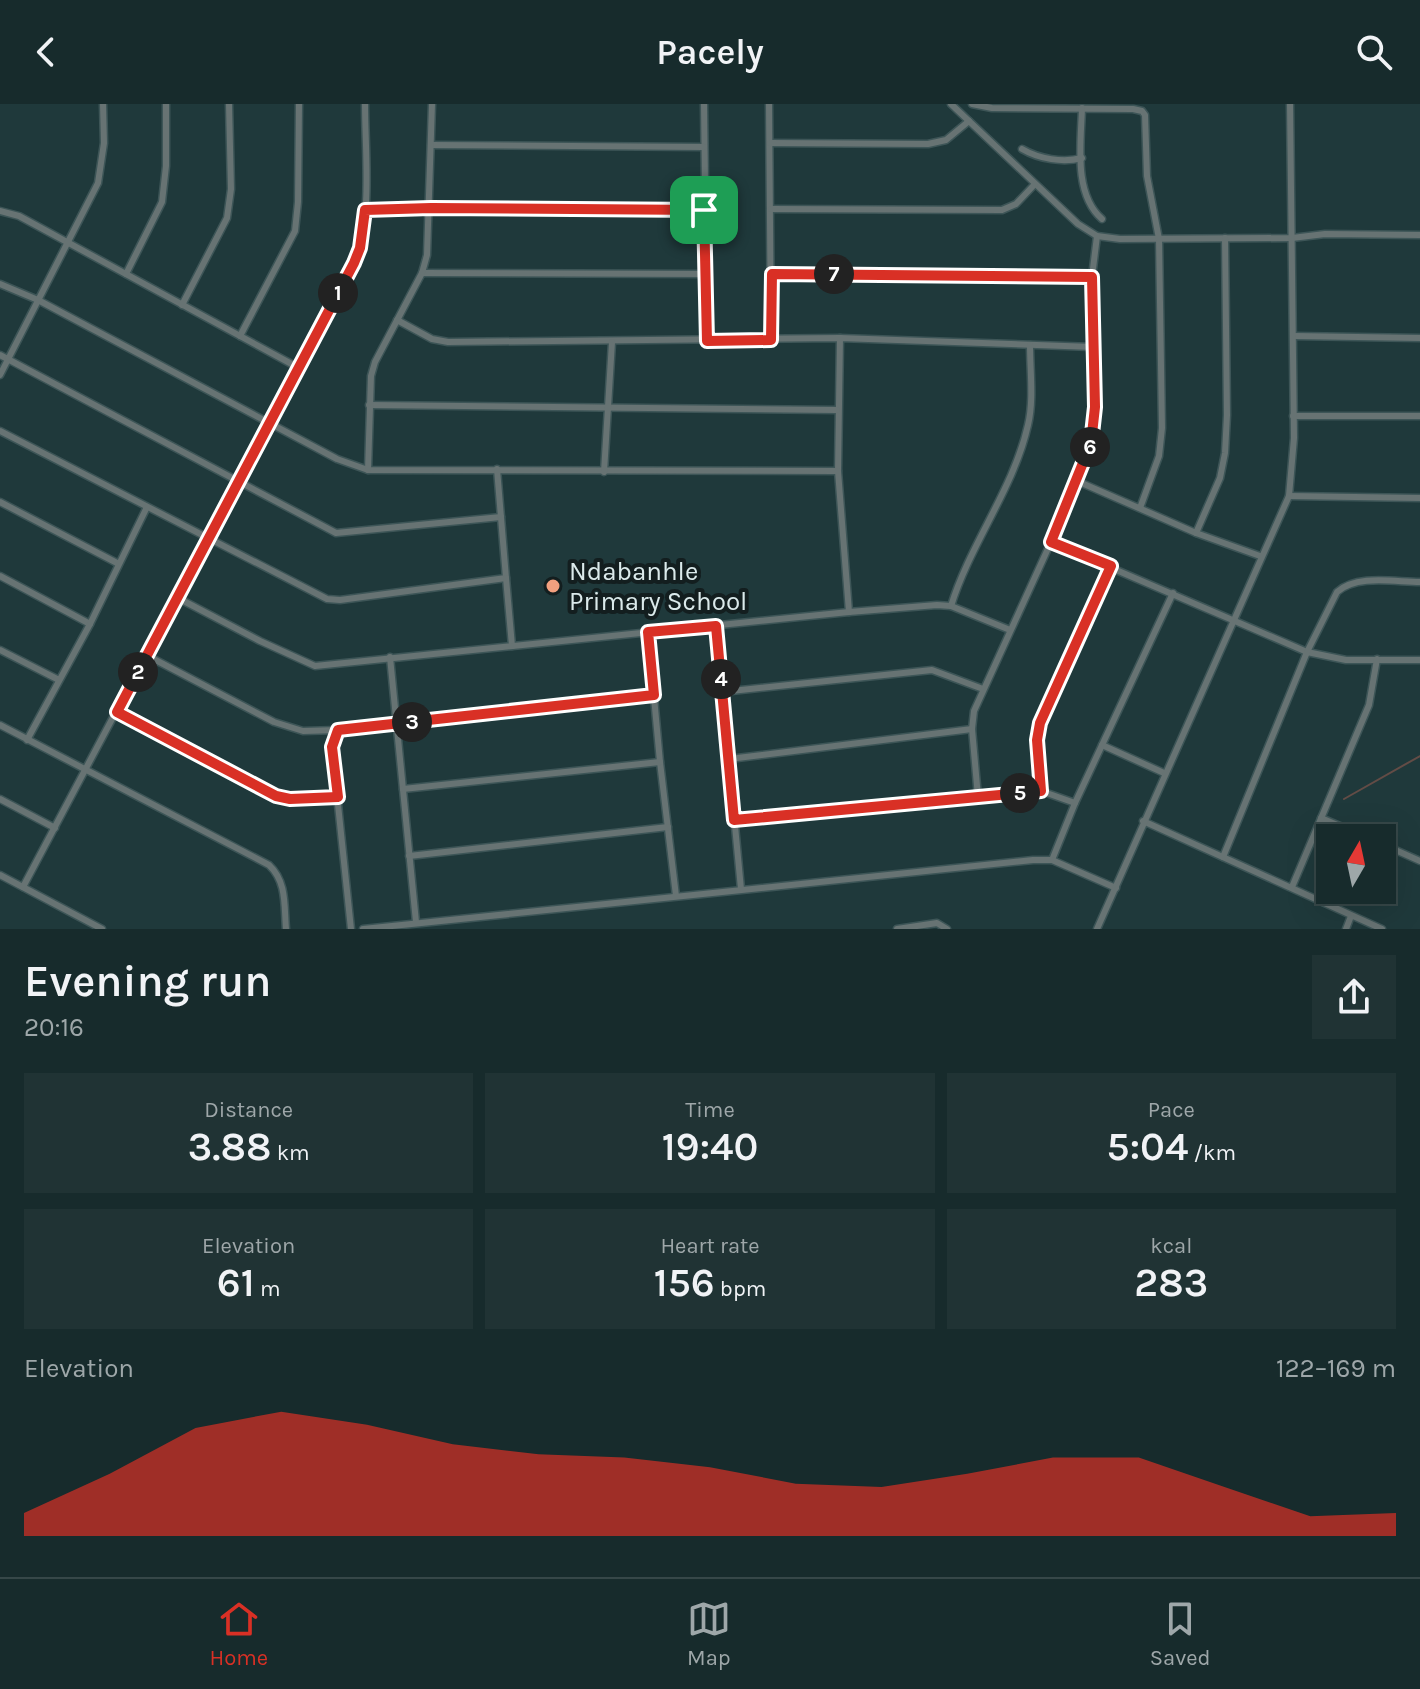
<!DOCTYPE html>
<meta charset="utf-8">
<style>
:root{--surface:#172b2c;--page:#203334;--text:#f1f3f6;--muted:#9ea7a9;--line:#364748;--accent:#d93025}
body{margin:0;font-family:Karla,sans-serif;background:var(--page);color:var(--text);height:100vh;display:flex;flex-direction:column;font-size:30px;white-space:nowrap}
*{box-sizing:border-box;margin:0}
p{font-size:26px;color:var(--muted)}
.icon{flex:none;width:44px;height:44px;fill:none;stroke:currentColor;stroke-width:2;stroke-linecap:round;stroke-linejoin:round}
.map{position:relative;height:825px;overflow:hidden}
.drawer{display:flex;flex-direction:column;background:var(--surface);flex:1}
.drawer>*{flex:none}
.needle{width:52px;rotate:9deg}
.controls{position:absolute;left:1316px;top:720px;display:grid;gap:16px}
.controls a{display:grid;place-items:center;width:80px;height:80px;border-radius:0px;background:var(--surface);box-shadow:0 8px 32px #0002,0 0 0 2px var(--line);font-size:40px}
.pin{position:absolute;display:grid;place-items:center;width:68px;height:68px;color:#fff;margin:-34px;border-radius:16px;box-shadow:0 4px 12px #0006}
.km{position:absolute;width:40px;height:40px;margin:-20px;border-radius:50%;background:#222;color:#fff;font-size:22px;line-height:40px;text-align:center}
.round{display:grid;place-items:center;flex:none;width:84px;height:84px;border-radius:0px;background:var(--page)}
.summary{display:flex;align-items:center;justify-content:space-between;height:136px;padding:0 24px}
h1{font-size:44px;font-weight:600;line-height:60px}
.metrics{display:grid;grid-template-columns:repeat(3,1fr);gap:12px;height:136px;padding:8px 24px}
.metrics div{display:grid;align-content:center;border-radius:0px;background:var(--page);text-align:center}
.metrics b{font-size:40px;font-weight:600}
.metrics small{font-size:22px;font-weight:400}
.metrics p{font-size:22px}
.chart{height:224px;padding:16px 24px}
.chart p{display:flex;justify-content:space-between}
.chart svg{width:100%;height:144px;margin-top:8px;fill:var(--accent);opacity:.7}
header{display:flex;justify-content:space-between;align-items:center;height:104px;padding:0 24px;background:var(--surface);font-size:36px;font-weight:600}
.dock{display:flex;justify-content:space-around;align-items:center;height:112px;border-top:2px solid var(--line);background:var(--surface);font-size:22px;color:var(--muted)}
.dock a{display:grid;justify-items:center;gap:4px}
.dock .on{color:var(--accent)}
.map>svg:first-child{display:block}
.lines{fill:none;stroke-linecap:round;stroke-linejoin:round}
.stream{stroke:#634c46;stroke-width:2}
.minor-casing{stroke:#3d5557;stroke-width:9}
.minor{stroke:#677373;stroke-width:6}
.route-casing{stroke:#fff;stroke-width:16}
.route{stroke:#d93025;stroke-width:10}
.poi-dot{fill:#f2a07f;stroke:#131e1f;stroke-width:3}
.labels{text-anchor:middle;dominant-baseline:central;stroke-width:8;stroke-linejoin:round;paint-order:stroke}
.poi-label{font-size:26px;fill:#dbeaeb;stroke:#131e1f;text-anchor:start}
</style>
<header><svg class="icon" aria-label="back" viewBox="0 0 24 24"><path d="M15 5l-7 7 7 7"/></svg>Pacely<svg class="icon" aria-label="search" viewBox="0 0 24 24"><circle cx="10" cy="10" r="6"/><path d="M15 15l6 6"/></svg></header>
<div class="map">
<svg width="1420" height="825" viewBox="0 0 1420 825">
<rect width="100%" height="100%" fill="#1f393b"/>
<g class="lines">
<polyline class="stream" points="1344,695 1420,652"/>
<g class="minor-casing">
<g id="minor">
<polyline points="704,0 707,237"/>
<polyline points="769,0 771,236"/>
<polyline points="951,0 1078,120 1097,132 1120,135 1292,134 1325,130 1420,131"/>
<polyline points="972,0 992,4 1133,5 1142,7 1145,11 1147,72 1159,135 1162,324 1159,352 1140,404"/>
<path d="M1082,4C1081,38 1073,90 1102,115"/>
<polyline points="770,39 928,40 946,36 969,17"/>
<polyline points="431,41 704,43"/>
<path d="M1022,45C1039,55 1063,59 1082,54"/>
<polyline points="771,105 1002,106 1016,100 1035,80"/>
<polyline points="365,106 704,106"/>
<polyline points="0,107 19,112 299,264"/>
<polyline points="422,169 707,170"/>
<polyline points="126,170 162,98 166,62 166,0"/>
<polyline points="772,170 1092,173"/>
<polyline points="0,180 38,196 337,355 368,366 838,367 840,234"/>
<polyline points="182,201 227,114 231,85 229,0"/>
<polyline points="397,216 432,235 448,238 840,234 1093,243"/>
<polyline points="240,232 295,127 298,98 299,0"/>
<polyline points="1294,232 1420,234"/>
<polyline points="0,251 336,429 501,413"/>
<polyline points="0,271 98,79 104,39 103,0"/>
<polyline points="369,301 837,306"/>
<polyline points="1293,312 1420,312"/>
<polyline points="0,327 327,495 340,496 506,474 497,365"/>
<polyline points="368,366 371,272 375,258 422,169 427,151 432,0"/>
<polyline points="838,367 849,508"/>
<polyline points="604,368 612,238"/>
<polyline points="1077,377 1196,429 1260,452"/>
<polyline points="1289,392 1420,394"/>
<polyline points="0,398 117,459"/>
<polyline points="1196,429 1220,374 1225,349 1227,311 1225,134"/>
<polyline points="1051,438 1307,548 1346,556 1420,556"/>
<polyline points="0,472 90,520"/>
<polyline points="506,474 512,542"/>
<polyline points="176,493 260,537 315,562 849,508 937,501 951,502 1010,526"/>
<path d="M951,502C970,440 1014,384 1028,321C1034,296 1030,267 1030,241"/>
<polyline points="716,522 741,785"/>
<polyline points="648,528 660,658 676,792"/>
<polyline points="0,546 59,576"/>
<polyline points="146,551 274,618 303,627 338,626 654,591"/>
<polyline points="390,553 416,818"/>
<polyline points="722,588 932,566 983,585"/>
<polyline points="117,608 276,692 290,695 338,693"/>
<path d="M0,621L269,761C287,778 284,801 286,825"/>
<polyline points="338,626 332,643 351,825"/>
<polyline points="27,636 90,520 147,403"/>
<polyline points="1102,641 1164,669"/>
<polyline points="729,655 972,625"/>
<polyline points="403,685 660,658"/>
<polyline points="1041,687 1037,636 1040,619 1111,462"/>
<polyline points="978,693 972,625 974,607 1051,438 1091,339 1095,303 1092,173 1097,132"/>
<polyline points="0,695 55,724"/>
<polyline points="1321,714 1368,734"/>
<polyline points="734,716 1041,687 1075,699"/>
<polyline points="1143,717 1382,825"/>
<polyline points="1382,740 1420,757"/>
<polyline points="409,752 668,723"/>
<path d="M1223,753L1307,548L1337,488C1357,470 1395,478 1420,478"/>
<polyline points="1052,756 1075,699 1173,489"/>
<polyline points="0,771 102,825"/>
<path d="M23,783C133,575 245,368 354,159C373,111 365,51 365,0"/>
<polyline points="1292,783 1369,601 1377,555"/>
<polyline points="363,825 1033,756 1052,756 1116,784"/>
<polyline points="897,825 937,819 947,825"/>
<polyline points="1097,825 1289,392 1294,334 1290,0"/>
<polyline points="1346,825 1351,812"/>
</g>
</g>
<use href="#minor" class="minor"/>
</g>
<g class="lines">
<g class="route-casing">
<polygon id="route" points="431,104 704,106 707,237 771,236 772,170 1092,173 1095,303 1091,339 1051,438 1111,462 1040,619 1037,636 1041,687 734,716 716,522 648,528 654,591 338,626 332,643 338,693 290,695 276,692 117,608 354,159 360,144 365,106"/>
</g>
<use href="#route" class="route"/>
</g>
<circle class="poi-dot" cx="553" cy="482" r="8"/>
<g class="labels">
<g class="poi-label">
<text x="569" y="467">Ndabanhle<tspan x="569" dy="30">Primary School</tspan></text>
</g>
</g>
</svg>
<div class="controls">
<a><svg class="needle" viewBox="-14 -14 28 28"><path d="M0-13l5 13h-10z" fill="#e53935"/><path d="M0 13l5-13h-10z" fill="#9ea7a9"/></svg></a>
</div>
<div class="pin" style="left:704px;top:106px;background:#1e9e55"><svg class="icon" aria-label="arrive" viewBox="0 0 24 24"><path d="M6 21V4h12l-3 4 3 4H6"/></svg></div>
<b class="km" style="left:338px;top:189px">1</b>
<b class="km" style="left:138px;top:568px">2</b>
<b class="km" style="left:412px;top:618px">3</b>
<b class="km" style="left:721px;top:575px">4</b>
<b class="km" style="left:1020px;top:689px">5</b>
<b class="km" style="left:1090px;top:343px">6</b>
<b class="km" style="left:834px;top:170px">7</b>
</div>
<section class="drawer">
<div class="summary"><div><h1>Evening run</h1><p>20:16</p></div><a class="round"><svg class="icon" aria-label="share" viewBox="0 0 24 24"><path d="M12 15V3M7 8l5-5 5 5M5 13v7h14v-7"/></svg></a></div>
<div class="metrics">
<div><p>Distance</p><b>3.88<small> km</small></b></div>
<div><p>Time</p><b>19:40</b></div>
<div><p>Pace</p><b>5:04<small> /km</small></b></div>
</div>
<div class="metrics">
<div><p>Elevation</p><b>61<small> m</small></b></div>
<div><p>Heart rate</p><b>156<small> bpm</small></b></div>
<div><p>kcal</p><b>283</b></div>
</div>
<div class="chart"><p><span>Elevation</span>122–169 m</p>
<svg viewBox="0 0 160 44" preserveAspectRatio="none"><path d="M0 44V37L10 25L20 11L30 6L40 10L50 16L60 19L70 20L80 23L90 28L100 29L110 25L120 20L130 20L140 29L150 38L160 37V44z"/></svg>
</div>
</section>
<nav class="dock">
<a class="on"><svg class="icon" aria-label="home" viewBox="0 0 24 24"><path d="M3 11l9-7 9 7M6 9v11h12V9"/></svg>Home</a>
<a><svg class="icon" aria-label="map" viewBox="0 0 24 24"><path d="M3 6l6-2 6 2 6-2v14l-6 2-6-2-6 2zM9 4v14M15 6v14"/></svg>Map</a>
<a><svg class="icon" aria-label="saved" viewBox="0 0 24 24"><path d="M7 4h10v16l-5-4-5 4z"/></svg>Saved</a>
</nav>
